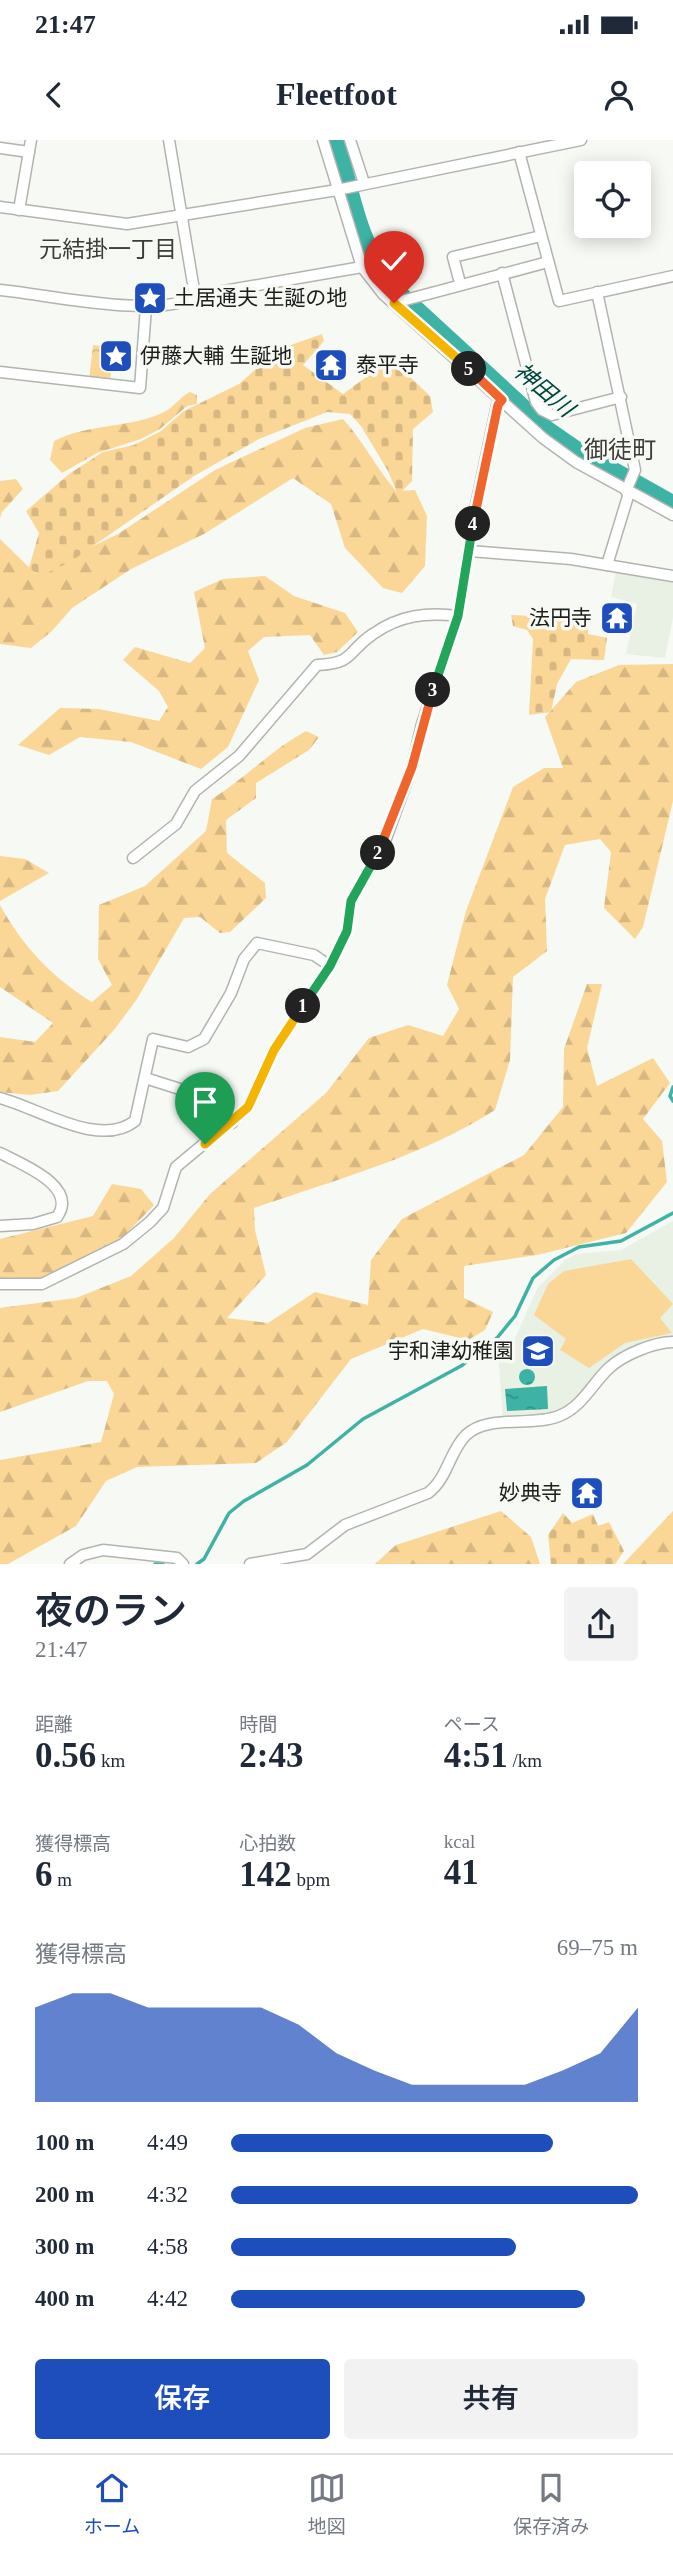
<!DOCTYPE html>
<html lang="ja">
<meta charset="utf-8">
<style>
:root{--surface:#fff;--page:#f2f2f3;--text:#1f2937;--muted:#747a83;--line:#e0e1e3;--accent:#1d4ebb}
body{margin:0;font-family:"Times New Roman","Noto Sans JP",serif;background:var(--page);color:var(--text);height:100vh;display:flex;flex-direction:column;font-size:26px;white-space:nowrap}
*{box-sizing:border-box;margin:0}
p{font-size:23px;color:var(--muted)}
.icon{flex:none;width:38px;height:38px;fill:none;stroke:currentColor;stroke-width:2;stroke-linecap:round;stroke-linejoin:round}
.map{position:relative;height:1424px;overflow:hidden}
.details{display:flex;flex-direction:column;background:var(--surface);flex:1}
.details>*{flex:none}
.fabs{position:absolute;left:574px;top:21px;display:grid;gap:14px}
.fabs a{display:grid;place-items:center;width:77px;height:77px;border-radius:7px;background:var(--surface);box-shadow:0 4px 18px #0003;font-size:35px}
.pin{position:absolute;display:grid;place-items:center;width:60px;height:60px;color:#fff;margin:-72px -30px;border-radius:50% 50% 50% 0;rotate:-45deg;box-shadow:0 0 7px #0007}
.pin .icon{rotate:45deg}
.km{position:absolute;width:35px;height:35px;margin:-18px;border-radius:50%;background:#222;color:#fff;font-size:19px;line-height:35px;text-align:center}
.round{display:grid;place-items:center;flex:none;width:74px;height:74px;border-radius:7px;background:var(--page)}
.summary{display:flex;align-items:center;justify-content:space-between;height:119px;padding:0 35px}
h1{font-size:38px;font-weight:600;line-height:52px}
.stats{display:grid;grid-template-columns:repeat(3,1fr);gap:10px;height:119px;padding:7px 35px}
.stats div{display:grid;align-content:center}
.stats b{font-size:35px;font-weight:600}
.stats small{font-size:19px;font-weight:400}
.stats p{font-size:19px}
.chart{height:196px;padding:14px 35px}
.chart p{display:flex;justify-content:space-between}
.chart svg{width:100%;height:126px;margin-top:7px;fill:var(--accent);opacity:.7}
.action{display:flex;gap:14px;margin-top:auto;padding:14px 35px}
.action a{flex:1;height:80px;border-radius:7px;background:var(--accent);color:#fff;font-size:28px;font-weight:600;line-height:80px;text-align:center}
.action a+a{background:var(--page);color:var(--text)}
ul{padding:0 35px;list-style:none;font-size:23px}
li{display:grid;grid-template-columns:112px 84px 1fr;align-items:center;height:52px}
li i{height:18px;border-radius:9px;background:var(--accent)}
.status{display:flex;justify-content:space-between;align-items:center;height:49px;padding:0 35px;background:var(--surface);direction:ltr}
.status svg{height:19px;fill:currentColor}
header{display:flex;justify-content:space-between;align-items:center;height:91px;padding:0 35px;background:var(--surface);font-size:32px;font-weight:600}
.menu{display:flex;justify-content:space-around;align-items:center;height:98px;border-top:2px solid var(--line);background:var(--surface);font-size:19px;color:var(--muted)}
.menu a{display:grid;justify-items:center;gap:4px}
.menu .current{color:var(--accent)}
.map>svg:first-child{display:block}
.built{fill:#e9f1e5}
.forest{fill:url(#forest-firs)}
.cemetery{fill:url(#cemetery-stones)}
.park{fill:url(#park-crowns)}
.garden{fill:#fbd797}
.water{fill:url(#water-ripples)}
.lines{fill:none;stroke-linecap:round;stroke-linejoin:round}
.stream{stroke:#3eb2a5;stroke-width:3.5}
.river{stroke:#3eb2a5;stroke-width:21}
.street-casing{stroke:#b1b4af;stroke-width:13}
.street{stroke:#fff;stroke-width:10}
.split-1-casing{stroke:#fff;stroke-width:14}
.split-2-casing{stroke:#fff;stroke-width:14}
.split-3-casing{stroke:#fff;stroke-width:14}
.split-4-casing{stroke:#fff;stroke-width:14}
.split-5-casing{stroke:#fff;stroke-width:14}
.split-6-casing{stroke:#fff;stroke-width:14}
.split-1{stroke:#f5b400;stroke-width:9}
.split-2{stroke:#22a559;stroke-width:9}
.split-3{stroke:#f0652b;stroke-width:9}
.split-4{stroke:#22a559;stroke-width:9}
.split-5{stroke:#f0652b;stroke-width:9}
.split-6{stroke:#f5b400;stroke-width:9}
.labels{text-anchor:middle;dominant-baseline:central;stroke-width:7;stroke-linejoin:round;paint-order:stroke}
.poi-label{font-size:21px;fill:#1d1e1c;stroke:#f6f9f4;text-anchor:start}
.neighbourhood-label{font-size:23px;fill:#3a3d38;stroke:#f6f9f4}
.water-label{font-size:23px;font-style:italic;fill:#004640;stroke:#f6f9f4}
.quarter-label{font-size:24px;fill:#3a3d38;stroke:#f6f9f4}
</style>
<div class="status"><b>21:47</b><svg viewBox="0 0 49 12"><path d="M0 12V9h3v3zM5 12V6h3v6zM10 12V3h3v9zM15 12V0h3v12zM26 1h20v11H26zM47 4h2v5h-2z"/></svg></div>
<header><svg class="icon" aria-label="back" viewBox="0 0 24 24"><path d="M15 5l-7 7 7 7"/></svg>Fleetfoot<svg class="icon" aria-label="person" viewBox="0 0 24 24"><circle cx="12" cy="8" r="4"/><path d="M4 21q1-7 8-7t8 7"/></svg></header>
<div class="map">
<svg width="673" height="1424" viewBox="0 0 673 1424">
<defs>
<pattern id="forest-firs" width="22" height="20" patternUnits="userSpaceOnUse" patternTransform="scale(1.75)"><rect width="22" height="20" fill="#fbd797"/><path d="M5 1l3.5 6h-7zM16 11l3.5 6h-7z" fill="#d7b882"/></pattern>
<pattern id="cemetery-stones" width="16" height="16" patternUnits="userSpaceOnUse" patternTransform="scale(1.75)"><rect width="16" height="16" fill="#fbd797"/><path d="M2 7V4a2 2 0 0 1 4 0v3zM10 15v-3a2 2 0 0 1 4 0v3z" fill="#d7b882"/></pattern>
<pattern id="park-crowns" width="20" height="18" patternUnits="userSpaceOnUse" patternTransform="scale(1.75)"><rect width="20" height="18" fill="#fbd797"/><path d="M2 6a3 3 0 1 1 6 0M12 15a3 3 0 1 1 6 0" fill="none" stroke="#d7b882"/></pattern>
<pattern id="water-ripples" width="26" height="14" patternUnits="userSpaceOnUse" patternTransform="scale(1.75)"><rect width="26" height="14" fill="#3eb2a5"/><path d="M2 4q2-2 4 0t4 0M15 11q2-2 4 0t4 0" fill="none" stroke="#339086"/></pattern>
</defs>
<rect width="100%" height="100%" fill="#f6f9f4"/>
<g class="built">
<polygon points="616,431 673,442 673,478 665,518 626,514 637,464 611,457"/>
<polygon points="673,1081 673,1197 625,1210 600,1230 574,1264 557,1274 503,1280 498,1211 515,1198 538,1147 565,1120 577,1114 621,1110"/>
</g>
<g class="forest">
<path d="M190,252L197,255V264L187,266L160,289L141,299L97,313L62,333L50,320L54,301C89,283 133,288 164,272C174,267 180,257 190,252Z"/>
<path d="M343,279C364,302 376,328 396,351L415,350L427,376L425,426L402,453L383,448L345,408L331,364L293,338L204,394L131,429L72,468L52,491L31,508L0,504V399L36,434L118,394L215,330L305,288Z"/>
<polygon points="16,339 23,349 2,372 0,378 0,341"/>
<polygon points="265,436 294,456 345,473 358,492 337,512 324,515 310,495 264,497 248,511 259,540 228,607 201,629 131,602 80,597 49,615 18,605 60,568 99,569 159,581 168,567 159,551 123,520 135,507 190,523 205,508 194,452 223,439"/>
<path d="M673,524V661L643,787L635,799L604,768L611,712L600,699L565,705L545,759L547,811L513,837L510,920L495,970C424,1016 335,1040 254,1068L255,1090L266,1135L227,1178L268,1183L315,1152L368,1165L371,1120L402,1079L524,1015L563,967L564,909L587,844H602L587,908L597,946L653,918L670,943L643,979L662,1001L667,1042L626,1093L537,1115L464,1126V1158L493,1172L485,1190L468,1200L423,1189L351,1219L287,1302L256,1323L137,1327L106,1341L76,1386L8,1424H0V1320L101,1302L114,1254L107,1241H88L0,1272V1168L76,1158L131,1136L174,1098L210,1054L326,953L369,898L408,885L443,896L459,869L447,845L466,771L513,647L544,628H563L545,577L576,542L619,525Z"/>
<path d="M306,591L319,597L309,610L256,643V658L226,680L227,713L265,743L266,758L230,792L220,793L200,777L184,778L137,859L114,890L58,951L30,955L0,952V897L35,902L53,883L0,847V765C22,805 52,838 92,862L112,845L98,819L99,765L145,746L206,691L212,659C246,638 271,610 306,591Z"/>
<polygon points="0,716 25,719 49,733 0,761"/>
<polygon points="112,1044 141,1049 154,1065 123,1097 38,1140 0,1142 0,1099 93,1076"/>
<polygon points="501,1371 531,1397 540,1424 375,1424 396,1405"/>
<polygon points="673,1371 673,1424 623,1424"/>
</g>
<g class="cemetery">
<polygon points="322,194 324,201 303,225 343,254 391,219 430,256 433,272 413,289 412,341 398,355 388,331 361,286 350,274 327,272 259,299 194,336 70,422 40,436 29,428 39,393 26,371 69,334 103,312 134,305 161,291 184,271 239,244 256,229 274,221 291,205"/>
<polygon points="571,470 571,477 589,479 588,494 607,498 604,520 571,519 557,544 551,572 529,575 533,499 527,490 513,486 511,475 536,476 537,471"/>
<polygon points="563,1373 572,1383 593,1374 598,1386 609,1382 624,1411 615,1424 551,1424 548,1395"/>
</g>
<polygon class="park" points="93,205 114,207 110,242 89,240"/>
<polygon class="garden" points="631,1119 673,1164 660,1178 672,1193 625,1203 589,1228 560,1210 566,1199 534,1175 548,1144 564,1131"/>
<g class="water">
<circle cx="527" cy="1237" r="8"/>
<polygon points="547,1246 548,1269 507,1271 505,1249"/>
</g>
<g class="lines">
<g class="stream">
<polyline points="673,947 670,956 673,961"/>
<polyline points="155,1424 163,1424"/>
<polyline points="197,1424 204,1419 229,1373 244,1361 307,1325 363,1279 461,1226 497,1198 515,1176 533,1138 554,1120 579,1107 621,1101 673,1073"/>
</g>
<path class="river" d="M335,0C349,53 358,112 396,153L546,291L575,311L673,366"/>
<g class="street-casing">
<g id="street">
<polyline points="169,0 195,156"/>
<polyline points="323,0 362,127 383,154 543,298 576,322 673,375"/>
<polyline points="350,0 364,43"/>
<polyline points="0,8 29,12"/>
<polyline points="519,12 559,161 673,136"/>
<polyline points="0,67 127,84 337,50 581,0"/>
<polyline points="19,70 31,0"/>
<polyline points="502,133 536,262 542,270 552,275 621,257"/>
<polyline points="460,143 453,117 541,96"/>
<path d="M0,150C45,154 161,180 195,156L362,127"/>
<polyline points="597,152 635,330 626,351"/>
<polyline points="394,163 548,122"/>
<polyline points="0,232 140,248 146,167"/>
<polyline points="470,411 571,419 673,436"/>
<polyline points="607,425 629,353"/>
<path d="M133,718L176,684L195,651L239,616L317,525C356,523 346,512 373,494C400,475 427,472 458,476"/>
<polyline points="145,938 202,956 232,983"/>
<path d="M0,958C39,968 99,1009 135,981L153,899L188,907L204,899L231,853L244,819L257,803L314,815L330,826"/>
<path d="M0,1013C21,1024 79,1046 57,1077L33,1084L0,1086"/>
<polyline points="0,1144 42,1144 123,1104 150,1082 163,1068 176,1027 248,967 274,910 330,826 347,791 351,761 384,704 412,627 422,584 458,476 474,375 497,265 501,260"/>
<polyline points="70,1424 83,1415 103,1410 177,1418 183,1424"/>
<path d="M250,1424L307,1414L345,1385L428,1353C448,1338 449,1312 466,1295C488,1274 532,1287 559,1276C582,1267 592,1244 609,1228C623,1215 654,1202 673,1202"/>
</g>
</g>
<use href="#street" class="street"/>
</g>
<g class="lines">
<g class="split-1-casing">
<polyline id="split-1" points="205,1004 248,967 274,910 303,866"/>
</g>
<g class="split-2-casing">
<polyline id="split-2" points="303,866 330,826 347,791 351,761 378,713"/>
</g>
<g class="split-3-casing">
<polyline id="split-3" points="378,713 412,627 433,550"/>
</g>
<g class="split-4-casing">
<polyline id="split-4" points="433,550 458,476 473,384"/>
</g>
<g class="split-5-casing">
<polyline id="split-5" points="469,229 502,260 498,265 473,384"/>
</g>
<g class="split-6-casing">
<polyline id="split-6" points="394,163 469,229"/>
</g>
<use href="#split-1" class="split-1"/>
<use href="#split-2" class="split-2"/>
<use href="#split-3" class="split-3"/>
<use href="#split-4" class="split-4"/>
<use href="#split-5" class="split-5"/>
<use href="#split-6" class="split-6"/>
</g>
<defs>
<g id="sight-square" transform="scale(1.75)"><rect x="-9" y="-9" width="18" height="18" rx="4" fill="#1d4ebb" stroke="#f6f9f4"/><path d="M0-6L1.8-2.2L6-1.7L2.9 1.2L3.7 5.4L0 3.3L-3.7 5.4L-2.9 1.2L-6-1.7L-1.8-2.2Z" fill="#fff"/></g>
<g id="temple-square" transform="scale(1.75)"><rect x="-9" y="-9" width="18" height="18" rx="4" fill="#1d4ebb" stroke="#f6f9f4"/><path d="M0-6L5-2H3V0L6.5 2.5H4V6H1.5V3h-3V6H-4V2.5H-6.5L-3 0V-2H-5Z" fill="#fff"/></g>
<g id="school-square" transform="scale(1.75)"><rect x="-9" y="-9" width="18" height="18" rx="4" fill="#1d4ebb" stroke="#f6f9f4"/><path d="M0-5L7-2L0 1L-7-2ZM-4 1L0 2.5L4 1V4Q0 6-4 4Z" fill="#fff"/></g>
</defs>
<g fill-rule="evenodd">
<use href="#sight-square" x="150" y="158"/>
<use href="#sight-square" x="116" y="216"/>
<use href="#temple-square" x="331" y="225"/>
<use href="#temple-square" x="617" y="478"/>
<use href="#school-square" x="538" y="1211"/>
<use href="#temple-square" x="587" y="1353"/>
</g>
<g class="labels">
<g class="poi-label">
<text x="174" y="158">土居通夫 生誕の地</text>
<text x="140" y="216">伊藤大輔 生誕地</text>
<text x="356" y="225">泰平寺</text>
<text x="592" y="478" text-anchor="end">法円寺</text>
<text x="514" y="1211" text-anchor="end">宇和津幼稚園</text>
<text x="562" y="1353" text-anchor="end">妙典寺</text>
</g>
<g class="neighbourhood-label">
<text x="108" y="109">元結掛一丁目</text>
</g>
<g class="water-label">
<text transform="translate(544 250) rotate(40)">神田川</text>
</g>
<g class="quarter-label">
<text x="620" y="310">御徒町</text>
</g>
</g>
</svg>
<div class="fabs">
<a><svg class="icon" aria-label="locate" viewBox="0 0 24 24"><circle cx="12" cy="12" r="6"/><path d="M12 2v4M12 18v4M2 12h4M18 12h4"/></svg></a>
</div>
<div class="pin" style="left:205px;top:1004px;background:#1e9e55"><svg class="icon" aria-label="arrive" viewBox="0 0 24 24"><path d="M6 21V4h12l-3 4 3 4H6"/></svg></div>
<div class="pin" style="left:394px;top:163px;background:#d93025"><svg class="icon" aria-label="check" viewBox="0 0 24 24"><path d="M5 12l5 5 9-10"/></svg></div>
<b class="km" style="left:303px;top:866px">1</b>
<b class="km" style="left:378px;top:713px">2</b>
<b class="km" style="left:433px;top:550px">3</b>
<b class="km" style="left:473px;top:384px">4</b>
<b class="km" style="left:469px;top:229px">5</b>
</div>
<section class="details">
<div class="summary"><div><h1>夜のラン</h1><p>21:47</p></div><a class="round"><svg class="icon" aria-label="share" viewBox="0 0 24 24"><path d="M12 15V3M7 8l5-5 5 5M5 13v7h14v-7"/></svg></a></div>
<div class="stats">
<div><p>距離</p><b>0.56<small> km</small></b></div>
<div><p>時間</p><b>2:43</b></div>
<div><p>ペース</p><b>4:51<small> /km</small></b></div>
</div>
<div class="stats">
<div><p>獲得標高</p><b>6<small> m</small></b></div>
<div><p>心拍数</p><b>142<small> bpm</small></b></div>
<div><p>kcal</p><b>41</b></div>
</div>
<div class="chart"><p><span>獲得標高</span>69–75 m</p>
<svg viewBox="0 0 160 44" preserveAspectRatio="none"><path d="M0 44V11L10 6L20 6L30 11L40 11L50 11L60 11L70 17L80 27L90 33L100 38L110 38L120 38L130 38L140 33L150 27L160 11V44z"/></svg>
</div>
<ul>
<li><b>100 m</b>4:49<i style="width:79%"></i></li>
<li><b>200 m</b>4:32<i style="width:100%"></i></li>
<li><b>300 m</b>4:58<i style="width:70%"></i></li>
<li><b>400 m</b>4:42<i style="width:87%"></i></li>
</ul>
<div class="action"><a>保存</a><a>共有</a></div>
</section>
<nav class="menu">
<a class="current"><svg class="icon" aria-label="home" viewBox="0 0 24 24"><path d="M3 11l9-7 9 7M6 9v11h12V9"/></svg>ホーム</a>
<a><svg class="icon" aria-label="map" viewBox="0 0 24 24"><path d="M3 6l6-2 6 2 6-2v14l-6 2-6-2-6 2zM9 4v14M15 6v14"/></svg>地図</a>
<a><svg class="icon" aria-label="saved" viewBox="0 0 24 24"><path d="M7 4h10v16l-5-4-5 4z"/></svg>保存済み</a>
</nav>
